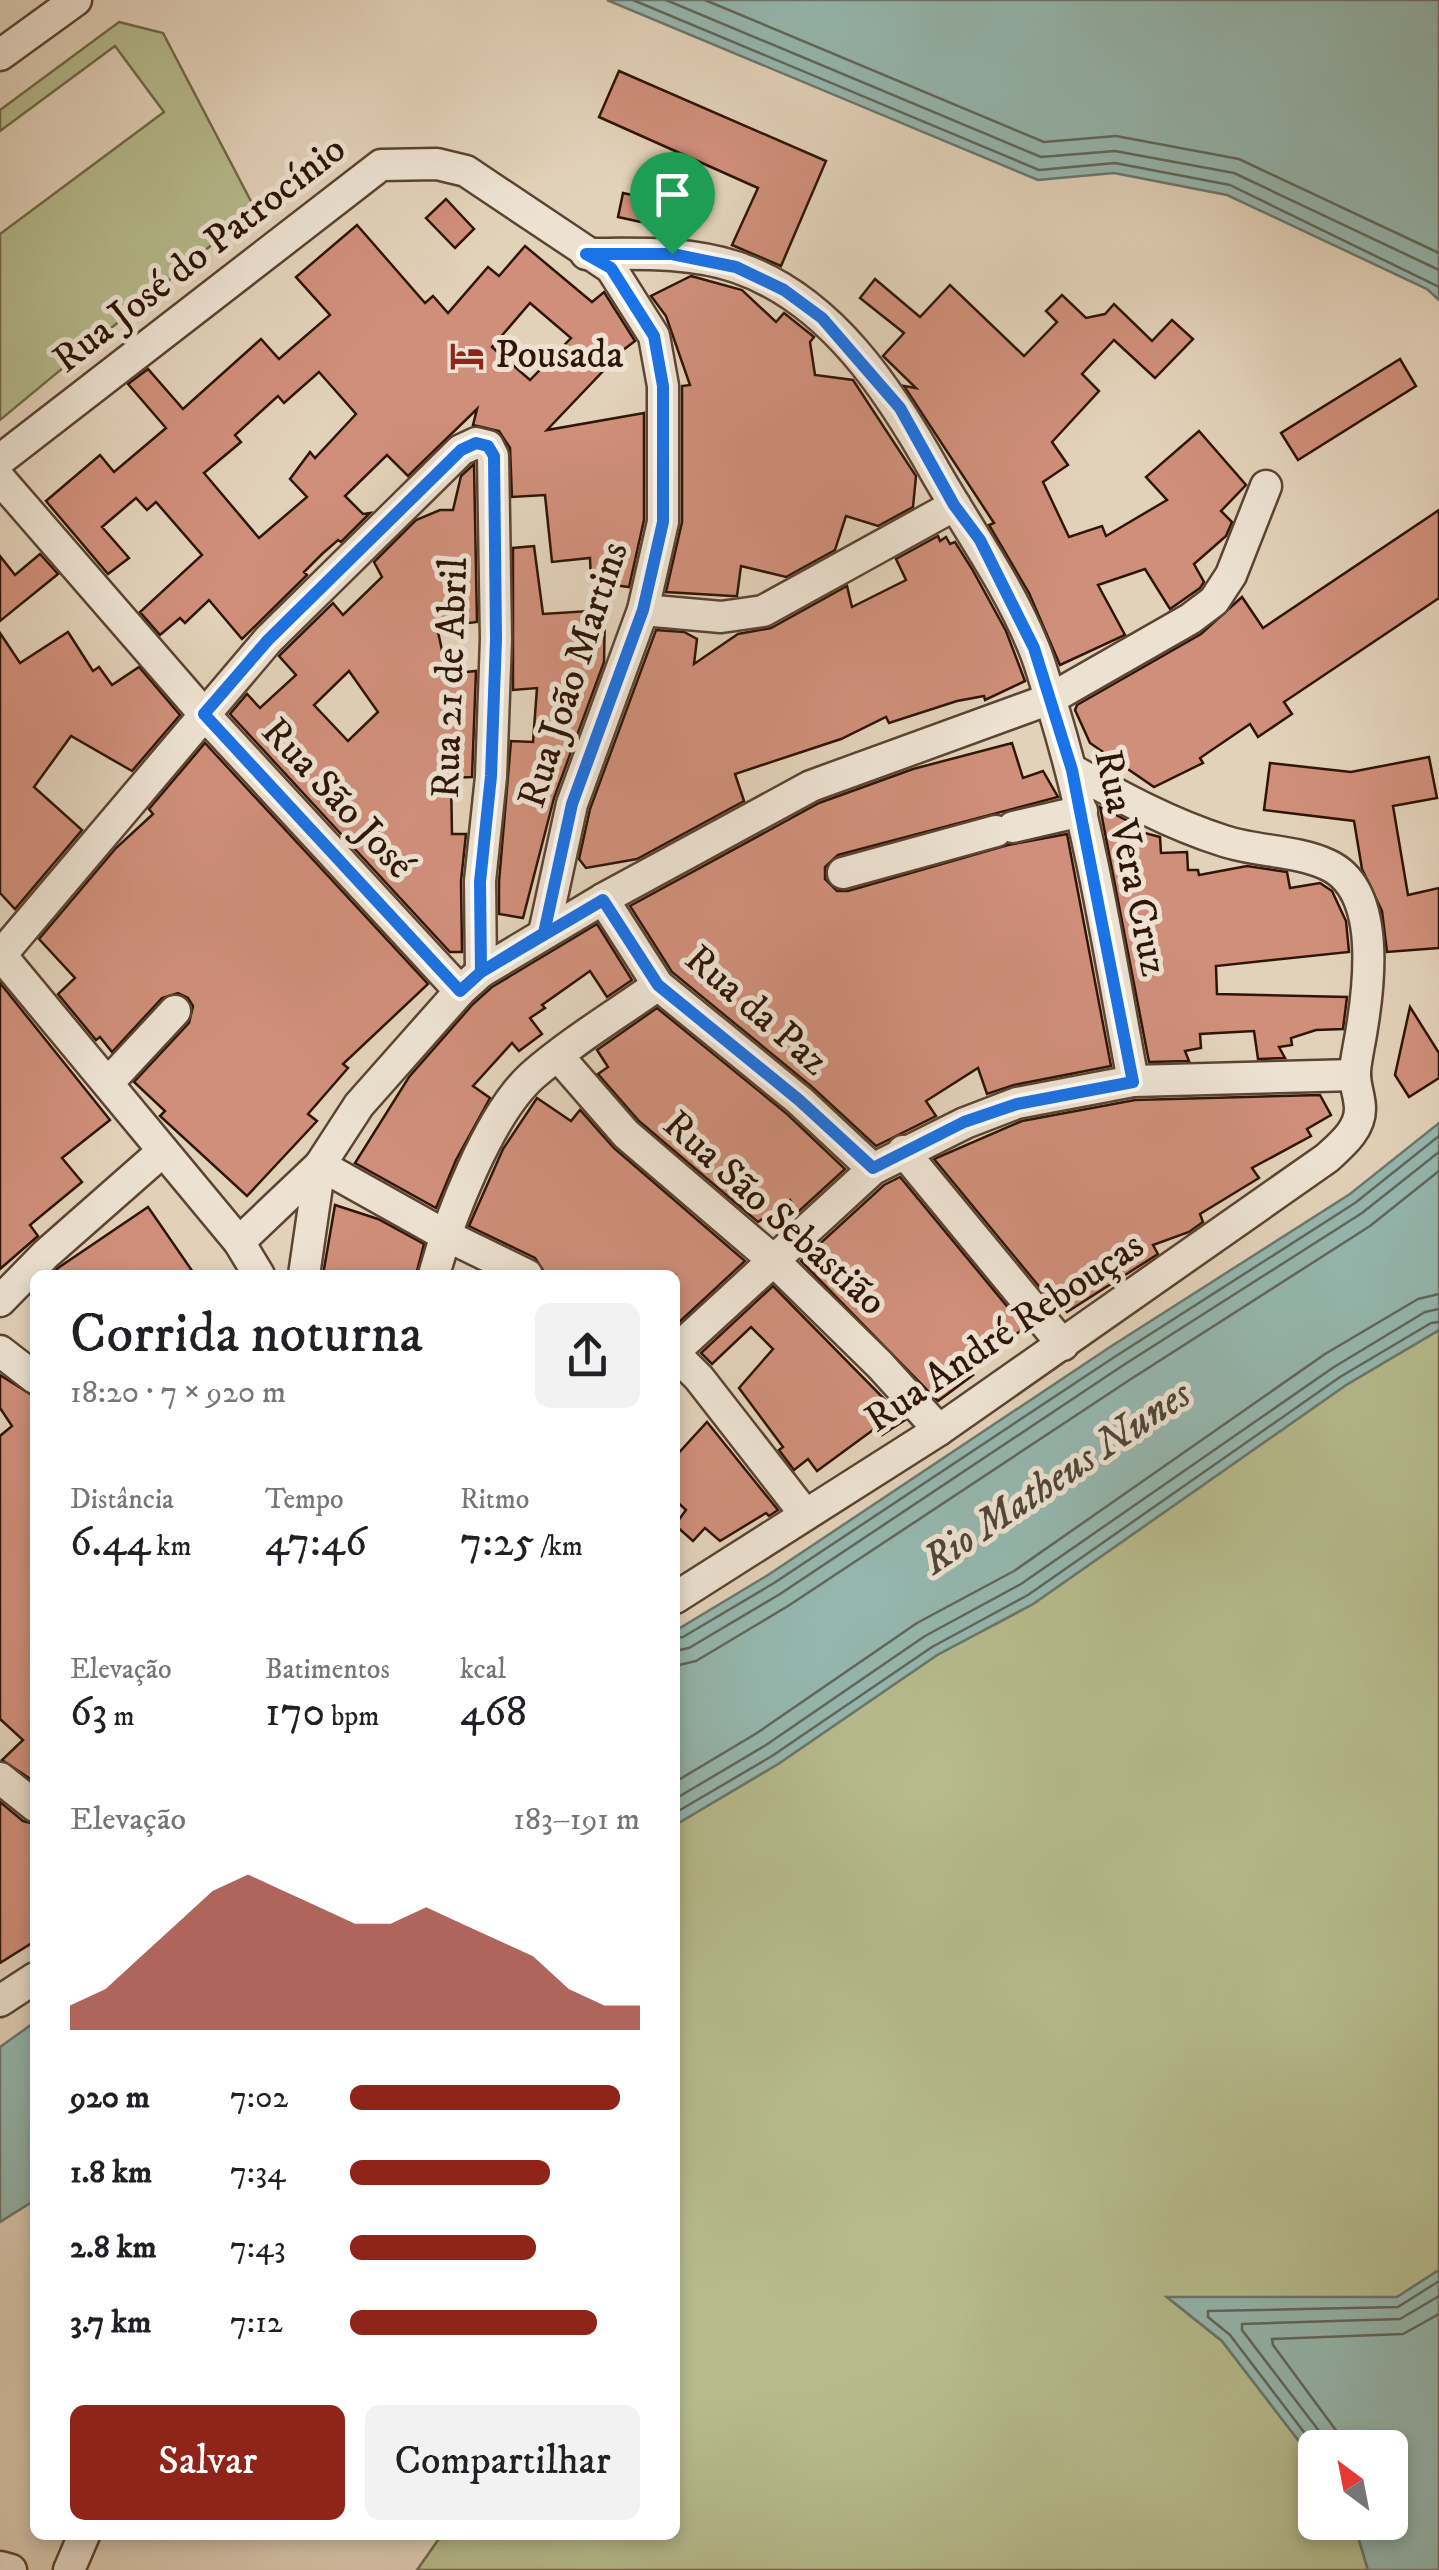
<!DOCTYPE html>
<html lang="pt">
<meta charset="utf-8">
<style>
:root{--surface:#fff;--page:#f2f2f2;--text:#202124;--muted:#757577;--accent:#8f2418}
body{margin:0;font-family:"IM FELL DW Pica",serif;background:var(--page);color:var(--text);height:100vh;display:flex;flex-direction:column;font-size:38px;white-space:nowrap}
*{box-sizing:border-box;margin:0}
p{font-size:32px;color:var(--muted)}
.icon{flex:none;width:55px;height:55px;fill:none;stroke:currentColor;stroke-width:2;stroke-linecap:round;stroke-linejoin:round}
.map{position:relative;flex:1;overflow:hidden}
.panel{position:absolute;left:30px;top:1270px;width:650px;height:1270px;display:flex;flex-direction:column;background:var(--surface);border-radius:15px;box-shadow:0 5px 15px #0003}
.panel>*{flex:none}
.needle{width:65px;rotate:328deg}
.buttons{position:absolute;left:1298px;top:2430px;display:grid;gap:20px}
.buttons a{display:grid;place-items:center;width:110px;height:110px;border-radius:15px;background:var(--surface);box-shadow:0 5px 15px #0003;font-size:50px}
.pin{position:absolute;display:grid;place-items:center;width:85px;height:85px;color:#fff;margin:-102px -42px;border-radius:50% 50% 50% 0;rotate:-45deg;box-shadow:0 0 10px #0007}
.pin .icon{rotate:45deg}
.round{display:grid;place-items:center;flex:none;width:105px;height:105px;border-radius:15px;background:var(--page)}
.headline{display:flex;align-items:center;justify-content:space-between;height:170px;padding:0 40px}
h1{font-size:55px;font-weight:600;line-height:75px}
.figures{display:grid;grid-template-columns:repeat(3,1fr);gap:15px;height:170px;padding:10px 40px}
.figures div{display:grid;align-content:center}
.figures b{font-size:42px;font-weight:600}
.figures small{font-size:28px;font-weight:400}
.figures p{font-size:28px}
.chart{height:280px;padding:20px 40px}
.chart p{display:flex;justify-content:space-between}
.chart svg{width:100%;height:180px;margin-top:10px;fill:var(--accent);opacity:.7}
.cta{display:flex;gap:20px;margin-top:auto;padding:20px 40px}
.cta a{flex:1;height:115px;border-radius:15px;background:var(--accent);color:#fff;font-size:40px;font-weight:600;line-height:115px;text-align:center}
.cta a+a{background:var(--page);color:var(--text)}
ul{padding:0 40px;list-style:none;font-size:32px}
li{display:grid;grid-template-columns:160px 120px 1fr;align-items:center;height:75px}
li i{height:25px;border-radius:12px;background:var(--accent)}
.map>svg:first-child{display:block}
.green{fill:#b6bb8d;stroke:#72684a;stroke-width:2.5}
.water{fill:#95b8b0;stroke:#6c776c;stroke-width:2.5}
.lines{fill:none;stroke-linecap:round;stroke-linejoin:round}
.shore{stroke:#62665b;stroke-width:2.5}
.building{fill:#d08f7b;stroke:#2f1506;stroke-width:2.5;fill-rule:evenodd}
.minor-casing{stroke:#5c4433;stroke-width:35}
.minor{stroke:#ede2d2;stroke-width:30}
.route-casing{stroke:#fff;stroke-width:20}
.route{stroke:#1a73e8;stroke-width:12}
.labels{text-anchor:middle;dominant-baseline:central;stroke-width:10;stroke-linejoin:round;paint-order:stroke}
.street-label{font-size:40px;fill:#2f1506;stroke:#ede2d2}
.poi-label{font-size:40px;fill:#2f1506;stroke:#ede2d2;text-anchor:start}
.water-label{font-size:42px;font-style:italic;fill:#4e4639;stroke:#ede2d2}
</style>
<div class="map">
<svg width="1439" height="2570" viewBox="0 0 1439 2570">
<rect width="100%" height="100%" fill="#e3d2ba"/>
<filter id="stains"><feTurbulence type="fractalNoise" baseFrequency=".002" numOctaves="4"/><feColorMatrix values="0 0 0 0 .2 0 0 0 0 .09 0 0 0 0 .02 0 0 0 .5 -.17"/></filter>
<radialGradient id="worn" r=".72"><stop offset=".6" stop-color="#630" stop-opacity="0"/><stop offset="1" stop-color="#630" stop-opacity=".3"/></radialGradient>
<g class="green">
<polygon points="119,22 163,33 255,209 0,420 0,234 164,112 115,46 0,131 0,110"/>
<polygon points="1439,1330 1439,2270 1397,2297 1168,2298 1222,2341 1315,2462 1315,2522 1354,2523 1368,2570 417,2570 438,2540 436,2535 675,2535 675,1825 778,1764 937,1655 1033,1604 1346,1385"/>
</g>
<g class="water">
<polygon points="607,0 1439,0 1439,300 1427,289 1227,195 1114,173 1038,180"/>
<polygon points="1439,1123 1439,1330 1346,1385 1033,1604 937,1655 778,1764 675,1825 675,1631 768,1575 1110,1347 1350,1194"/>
<polygon points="35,2022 35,2200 0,2222 0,2047"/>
<polygon points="1439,2270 1439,2570 1368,2570 1354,2523 1390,2522 1390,2448 1315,2448 1315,2462 1222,2341 1167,2297 1397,2297"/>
</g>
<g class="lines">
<g class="shore">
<polyline points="633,0 1039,170 1115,163 1230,185 1439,287"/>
<polyline points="666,0 1041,157 1115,151 1234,173 1439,270"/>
<polyline points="705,0 1044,142 1116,136 1239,159 1439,253"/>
<polyline points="675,1638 683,1637 774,1583 1116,1356 1355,1203 1439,1136"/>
<polyline points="675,1651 689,1648 780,1594 1122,1366 1362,1213 1439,1152"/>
<polyline points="675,1666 696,1661 788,1606 1131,1379 1370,1226 1439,1171"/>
<polyline points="675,1782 757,1733 917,1623 1014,1571 1325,1354 1418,1299 1439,1294"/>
<polyline points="675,1799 766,1745 925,1636 1021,1584 1334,1367 1425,1312 1439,1309"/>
<polyline points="675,1813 772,1756 932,1647 1028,1595 1340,1377 1431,1323 1439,1322"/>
<polyline points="1316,2448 1230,2335 1208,2317 1208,2311 1398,2307 1439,2281"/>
<polyline points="1332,2448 1242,2330 1242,2324 1400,2319 1439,2296"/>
<polyline points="1349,2448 1273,2345 1272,2339 1403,2334 1439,2314"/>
</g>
</g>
<g class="building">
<polygon points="619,71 826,161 781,266 732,245 758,188 599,117"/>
<polygon points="623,193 646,198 641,222 618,217"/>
<polygon points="446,199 474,229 455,248 426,218"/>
<path d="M357,225L425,303L433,296L448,313L488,267L499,276L525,246L592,302L604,292L635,341L602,366L605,369L547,430L644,413V520L629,587L591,582L590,558L552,562L545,495L512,497L510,448L499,431L473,425L477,409L408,476L387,455L345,496L363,514L370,513L341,542L338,540L322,554L304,572L307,575L242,639L209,600L185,623L180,618L160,635L140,612L202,555L156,502L147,510L136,498L102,527L129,558L108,574L46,501L100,455L114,472L166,428L128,384L148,369L183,409L261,339L279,359L330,315L296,277ZM530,303L571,338L530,380L492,347ZM319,372L356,414L315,458L310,452L290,479L307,497L259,538L204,473L241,442L235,435L278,396L284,403Z"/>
<polygon points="691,276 742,290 776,322 784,313 814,337 810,342 815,375 853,380 916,476 913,507 878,526 846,516 835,550 786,577 741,566 737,596 732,596 666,592 682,522 682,386 690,385 666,316 651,296"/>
<polygon points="875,279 920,317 950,285 1024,356 1057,322 1046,311 1062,295 1086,318 1105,314 1114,304 1152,341 1172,320 1193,339 1155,378 1114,340 1082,374 1099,391 1052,442 1068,465 1043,482 1069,537 1102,526 1106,536 1167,500 1146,477 1199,431 1246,485 1221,511 1232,522 1226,536 1194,564 1204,582 1200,588 1170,609 1145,569 1098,585 1125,635 1060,665 1029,593 989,525 994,523 904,386 916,388 883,356 904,333 860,298"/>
<polygon points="1400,359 1416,386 1298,460 1281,433"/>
<path d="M474,464L477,622L437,627L447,674L476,671L472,777L451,778L452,834H466L461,881L462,952H450L230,714L247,694L260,708L296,675L279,656L282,653L333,603L343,615L382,577L374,562L416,520L440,510H453L461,476ZM349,671L378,712L348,741L314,705Z"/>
<polygon points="1439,510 1439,598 1284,702 1292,714 1258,737 1250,724 1200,758 1203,763 1154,787 1090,743 1075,710 1077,705 1201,634 1242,597 1263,628"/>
<polygon points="938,536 940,541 946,537 950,544 955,542 972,569 1006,631 1025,681 985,700 984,696 957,701 889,723 886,717 841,739 735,774 744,801 637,859 586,868 579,859 590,809 656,630 684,632 697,639 694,664 738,634 771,628 847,586 852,607 906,580 896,559"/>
<polygon points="534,546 543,614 605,610 604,662 554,798 523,918 499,914 499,882 511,741 533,742 537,688 513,690 513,548"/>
<polygon points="40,554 58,574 0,621 0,556 15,575"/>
<polygon points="68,632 93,671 99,667 112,685 139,667 180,715 132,771 71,736 34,787 82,830 15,909 0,893 0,633 20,663"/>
<polygon points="205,743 428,984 343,1064 348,1068 308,1114 317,1121 247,1196 160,1116 165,1111 134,1082 189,1023 193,1006 188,998 178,993 162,998 112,1052 100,1037 96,1040 58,994 75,978 39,939 116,848 153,814 149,809"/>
<polygon points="1012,743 1023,778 1043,771 1058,797 838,855 825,867 825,879 837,891 848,891 1008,845 1067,834 1111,1066 1014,1085 987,1094 978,1068 926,1101 936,1116 876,1146 811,1086 672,972 630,906 819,803 913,769"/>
<polygon points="1429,757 1437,798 1393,806 1408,895 1439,888 1439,948 1387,952 1382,911 1362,869 1354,821 1264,810 1270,763 1351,772"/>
<polygon points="1100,807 1140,827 1141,832 1160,837 1161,853 1187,852 1188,870 1198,870 1199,875 1247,866 1287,872 1290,888 1320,883 1332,891 1346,921 1349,952 1216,966 1217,994 1347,997 1343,1029 1316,1030 1291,1038 1292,1045 1279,1047 1285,1058 1258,1059 1254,1031 1200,1034 1201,1048 1185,1051 1189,1061 1149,1062"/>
<polygon points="597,924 632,980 607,997 590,971 542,1005 545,1008 530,1018 542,1034 519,1051 512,1043 473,1086 490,1098 456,1160 436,1208 355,1163 409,1077 473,1004 492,987"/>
<polygon points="0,983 110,1120 62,1158 82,1182 30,1225 38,1236 0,1269"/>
<polygon points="1410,1007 1439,1053 1439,1078 1409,1097 1395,1075"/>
<polygon points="657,1008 787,1114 845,1169 798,1212 790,1200 758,1222 639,1121 598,1074 608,1067 597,1050"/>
<polygon points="1320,1095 1331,1115 1307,1129 1311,1136 1252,1168 1259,1178 1200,1214 1203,1222 1189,1232 1153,1245 1158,1254 1067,1312 1061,1303 1056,1307 934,1159 1022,1121 1135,1100"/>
<polygon points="537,1098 571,1121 580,1110 614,1148 745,1261 675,1326 675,1275 546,1275 535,1258 469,1226 503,1149"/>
<polygon points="900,1177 1025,1328 966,1368 973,1375 938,1401 801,1261 884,1185"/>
<polygon points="335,1205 378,1219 424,1244 416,1275 323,1275"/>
<polygon points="148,1207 195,1275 52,1275 58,1268"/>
<polygon points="773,1286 905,1420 882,1435 877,1427 817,1471 808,1459 794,1470 779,1450 783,1447 739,1388 773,1349 751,1327 712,1364 701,1353"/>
<polygon points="0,1375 35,1397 35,1782 2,1760 23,1740 0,1719 0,1436 12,1426 0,1408"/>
<polygon points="707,1422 778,1510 769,1516 766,1513 720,1541 705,1528 693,1541 675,1525 686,1510 675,1500 675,1457"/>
<polygon points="0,1802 23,1821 35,1824 35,1941 0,1963"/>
</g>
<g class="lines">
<g class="minor-casing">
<g id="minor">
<polyline points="0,55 76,0"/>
<path d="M586,254C636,254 688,251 736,267C831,299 891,392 937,475C970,532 1008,585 1033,646C1042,667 1047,690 1054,711C1091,832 1110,957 1133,1081"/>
<polyline points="0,460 381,165 437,164 466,171 611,268 654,336 663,386 663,522 643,610 572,804 544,933"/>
<polyline points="0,479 204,714 460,991"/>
<polyline points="643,610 721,617 763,611 955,505"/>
<polyline points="1013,827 1082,811"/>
<polyline points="843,873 996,831"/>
<polyline points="603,899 658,985 799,1100 873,1169"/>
<polyline points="0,954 239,1242 259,1275"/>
<polyline points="1,955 268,640 461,450 476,443 488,446 493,456 496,639 491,777 480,881 481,972"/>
<polyline points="558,1056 626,1134 772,1259 880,1365 939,1430"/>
<polyline points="108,1083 175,1011"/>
<polyline points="903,1151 1063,1345"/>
<polyline points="239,1242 320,1165 445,1235 527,1275"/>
<polyline points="304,1275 320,1165 359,1105 460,991 481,972 603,899 811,786 1050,699 1190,619 1214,601 1231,575 1266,486"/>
<path d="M434,1275C449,1219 489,1114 533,1075C571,1042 617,1014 658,985"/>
<polyline points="0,1301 46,1254 163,1151"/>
<polyline points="0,1351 35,1378"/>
<polyline points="675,1351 873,1169 965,1123 1017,1103 1133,1081 1355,1075"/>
<polyline points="675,1354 699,1378 805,1514"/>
<path d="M675,1598L939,1430L1327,1158C1341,1145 1360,1130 1360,1109C1360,1096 1354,1084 1355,1071C1356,1059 1359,1046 1361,1034C1369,987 1382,890 1328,865C1296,850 1257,852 1224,841C1170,824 1121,797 1072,770"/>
<polyline points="0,1778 35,1806"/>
<polyline points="0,2001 35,1978"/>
<polyline points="0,2567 11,2570"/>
<polyline points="69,2570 84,2535"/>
</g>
</g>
<use href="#minor" class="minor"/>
</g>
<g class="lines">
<g class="route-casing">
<polyline id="route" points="672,254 586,254 611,268 654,336 663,386 663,522 643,610 572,804 544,933 481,972 460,991 204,714 268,640 461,450 476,443 488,446 494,456 496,639 491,776 480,882 481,972 603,900 658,985 799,1100 873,1168 964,1122 1017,1104 1133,1082 1072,770 1034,648 980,540 954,505 900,408 822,318 784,290 736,267 672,254"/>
</g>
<use href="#route" class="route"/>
</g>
<defs>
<g id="hotel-bare" transform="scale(2.7)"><path d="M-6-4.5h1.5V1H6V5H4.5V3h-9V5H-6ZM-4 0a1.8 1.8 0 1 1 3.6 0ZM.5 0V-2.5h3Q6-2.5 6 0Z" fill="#8f2418" stroke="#ede2d2" stroke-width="2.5" paint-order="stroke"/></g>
</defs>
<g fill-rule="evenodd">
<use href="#hotel-bare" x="467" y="356"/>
</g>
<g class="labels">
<g class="street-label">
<text transform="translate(200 255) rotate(-38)">Rua José do Patrocínio</text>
<text transform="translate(574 675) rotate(-72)">Rua João Martins</text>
<text transform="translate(451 678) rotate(-88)">Rua 21 de Abril</text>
<text transform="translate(337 799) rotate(47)">Rua São José</text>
<text transform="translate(1130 863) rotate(78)">Rua Vera Cruz</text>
<text transform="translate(756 1011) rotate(41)">Rua da Paz</text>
<text transform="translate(774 1214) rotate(42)">Rua São Sebastião</text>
<text transform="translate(1005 1333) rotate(-34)">Rua André Rebouças</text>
</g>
<g class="poi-label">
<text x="495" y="356">Pousada</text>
</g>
<g class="water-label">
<text transform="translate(1057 1478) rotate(-34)">Rio Matheus Nunes</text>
</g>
</g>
<rect width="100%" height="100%" filter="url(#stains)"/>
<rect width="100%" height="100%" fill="url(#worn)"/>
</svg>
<div class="buttons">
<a><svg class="needle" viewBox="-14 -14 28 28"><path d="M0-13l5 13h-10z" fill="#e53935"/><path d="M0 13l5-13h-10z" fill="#757577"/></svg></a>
</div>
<div class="pin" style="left:672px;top:254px;background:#1e9e55"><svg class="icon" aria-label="arrive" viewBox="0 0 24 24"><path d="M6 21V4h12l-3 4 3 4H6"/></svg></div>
<section class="panel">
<div class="headline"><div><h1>Corrida noturna</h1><p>18:20 · 7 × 920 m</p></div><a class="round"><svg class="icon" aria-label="share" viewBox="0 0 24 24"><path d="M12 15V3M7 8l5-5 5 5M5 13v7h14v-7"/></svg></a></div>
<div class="figures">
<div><p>Distância</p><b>6.44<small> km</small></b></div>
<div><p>Tempo</p><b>47:46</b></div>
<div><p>Ritmo</p><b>7:25<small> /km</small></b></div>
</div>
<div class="figures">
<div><p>Elevação</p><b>63<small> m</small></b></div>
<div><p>Batimentos</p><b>170<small> bpm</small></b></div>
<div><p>kcal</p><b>468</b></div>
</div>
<div class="chart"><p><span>Elevação</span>183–191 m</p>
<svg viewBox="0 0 160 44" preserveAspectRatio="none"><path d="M0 44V38L10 34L20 26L30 18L40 10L50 6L60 10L70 14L80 18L90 18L100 14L110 18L120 22L130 26L140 34L150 38L160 38V44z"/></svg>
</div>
<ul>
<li><b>920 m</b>7:02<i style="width:93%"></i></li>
<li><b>1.8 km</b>7:34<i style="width:69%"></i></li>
<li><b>2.8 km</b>7:43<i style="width:64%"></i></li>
<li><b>3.7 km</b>7:12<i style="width:85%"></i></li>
</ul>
<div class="cta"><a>Salvar</a><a>Compartilhar</a></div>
</section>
</div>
